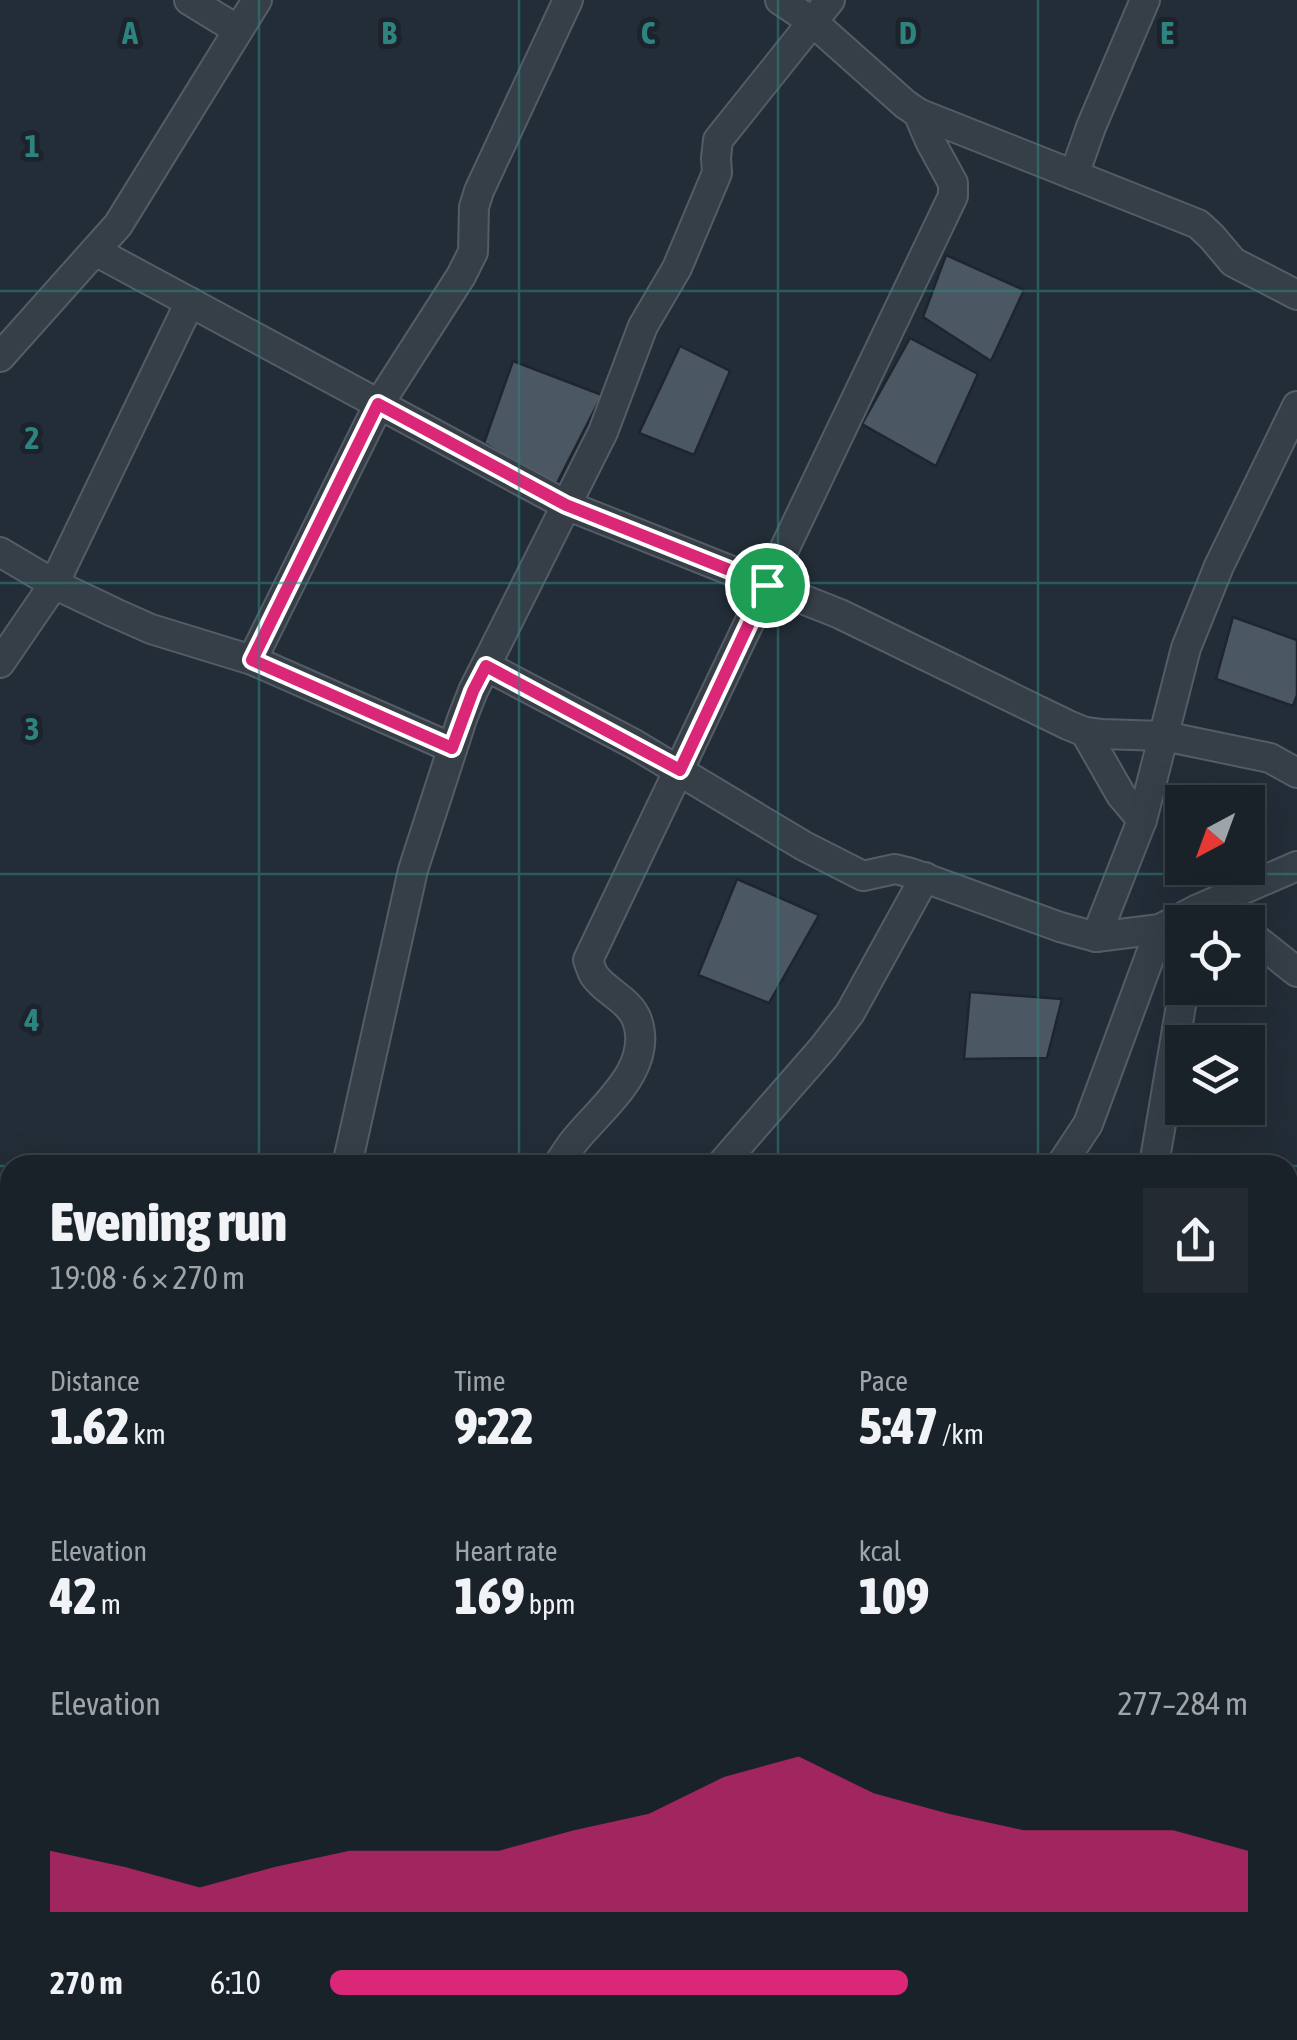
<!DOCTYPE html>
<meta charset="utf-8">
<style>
:root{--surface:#1a2229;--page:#232a31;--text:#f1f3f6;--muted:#9fa4a8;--line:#383f46;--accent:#db2777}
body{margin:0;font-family:"Asap Condensed",sans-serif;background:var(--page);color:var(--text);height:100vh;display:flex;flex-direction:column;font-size:38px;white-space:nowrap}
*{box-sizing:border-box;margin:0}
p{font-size:32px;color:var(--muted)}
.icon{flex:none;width:55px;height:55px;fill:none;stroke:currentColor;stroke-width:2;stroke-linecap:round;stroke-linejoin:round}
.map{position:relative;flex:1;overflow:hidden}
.side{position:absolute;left:0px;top:1155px;width:1298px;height:885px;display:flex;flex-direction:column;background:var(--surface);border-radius:30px 30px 0 0;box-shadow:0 10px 40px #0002,0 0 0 2px var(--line)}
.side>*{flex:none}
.needle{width:65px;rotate:221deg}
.controls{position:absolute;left:1165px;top:785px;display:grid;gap:20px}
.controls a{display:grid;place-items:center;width:100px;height:100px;border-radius:0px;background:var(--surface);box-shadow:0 10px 40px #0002,0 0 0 2px var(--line);font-size:50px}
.pin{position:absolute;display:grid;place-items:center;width:85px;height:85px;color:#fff;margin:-42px;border:5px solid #fff;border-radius:50%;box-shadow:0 2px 10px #0007}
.round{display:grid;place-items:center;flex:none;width:105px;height:105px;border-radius:0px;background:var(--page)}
.head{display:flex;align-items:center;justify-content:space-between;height:170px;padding:0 50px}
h1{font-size:55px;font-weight:800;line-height:75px}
.figures{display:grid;grid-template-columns:repeat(3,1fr);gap:15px;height:170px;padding:10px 50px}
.figures div{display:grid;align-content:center}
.figures b{font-size:50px;font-weight:800}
.figures small{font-size:28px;font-weight:400}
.figures p{font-size:28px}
.chart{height:280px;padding:20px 50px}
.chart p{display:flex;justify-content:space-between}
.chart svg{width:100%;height:180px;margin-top:10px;fill:var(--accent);opacity:.7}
ul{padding:0 50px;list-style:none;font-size:32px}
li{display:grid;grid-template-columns:160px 120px 1fr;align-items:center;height:75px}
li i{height:25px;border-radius:12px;background:var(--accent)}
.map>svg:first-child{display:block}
.building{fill:#4b5763;stroke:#1e252f;stroke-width:2.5}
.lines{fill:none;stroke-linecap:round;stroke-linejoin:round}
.street-casing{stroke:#545c66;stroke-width:32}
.secondary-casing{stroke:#545c66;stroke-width:45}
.street{stroke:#363e48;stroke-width:28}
.secondary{stroke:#454e5b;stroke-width:40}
.route-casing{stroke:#fff;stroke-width:20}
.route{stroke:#db2777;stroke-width:12}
.grid{fill:none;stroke:#2f837f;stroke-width:2.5;stroke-opacity:0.55}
.grid-label{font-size:32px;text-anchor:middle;font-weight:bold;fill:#2f837f;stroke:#1c232d;stroke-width:10;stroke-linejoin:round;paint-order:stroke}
</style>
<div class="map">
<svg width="1297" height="2040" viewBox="0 0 1297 2040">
<rect width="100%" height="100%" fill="#232d37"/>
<g class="building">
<polygon points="946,255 1024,290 991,361 923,317"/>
<polygon points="910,338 978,374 936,466 862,424"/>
<polygon points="680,346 730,371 694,455 639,433"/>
<polygon points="513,361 602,395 555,487 484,443"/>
<polygon points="1233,617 1297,640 1297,695 1293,706 1216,679"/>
<polygon points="737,879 819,915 769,1003 698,975"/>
<polygon points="970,992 1062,999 1047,1058 964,1059"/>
</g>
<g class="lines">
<g class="street-casing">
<g id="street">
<polyline points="189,0 238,30"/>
<polyline points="780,0 814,23 905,104 918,113 1198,224 1212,237 1233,262 1297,295"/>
<polyline points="1074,175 1091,127 1145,0"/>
<polyline points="95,251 566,505 840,614 1068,725 1085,732 1101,734 1164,736 1270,758 1297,773"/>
<polyline points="0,357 118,225 257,0"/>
<polyline points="0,552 54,584 115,613 151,629 252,660 452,748"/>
<polyline points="252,660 379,404 461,276 473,252 474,207 479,191 568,0"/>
<polyline points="0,663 54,584 190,302"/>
<polyline points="486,666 634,744 804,846 863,876 895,869 911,873 1060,927 1096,937 1160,929 1198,909 1297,866"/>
<polyline points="1085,732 1121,795 1142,820"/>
<polyline points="1248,933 1297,972"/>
<polyline points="1096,937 1142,820 1186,648 1219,566 1297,406"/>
<polyline points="347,1165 413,870 462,719 473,691 603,432 643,326 677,268 717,173 716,158 718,140 830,0"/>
<path d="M558,1165C564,1156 569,1147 576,1139C602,1107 654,1068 637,1020C630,1000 604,991 594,975C591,970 590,965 588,960L953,196V183L930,141L918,113"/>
<polyline points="721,1165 823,1048 850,1013 925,877"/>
<polyline points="1061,1165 1088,1124 1160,929"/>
<polyline points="1154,1165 1184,988"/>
<polyline points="1288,1429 1297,1431"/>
<polyline points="1288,1998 1297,2002"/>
<polyline points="624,2040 624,2030"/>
<polyline points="767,2040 771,2030"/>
<polyline points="970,2040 983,2030"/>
<polyline points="1269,2040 1272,2030"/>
</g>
</g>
<g class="secondary-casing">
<g id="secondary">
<polyline points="0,1302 10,1314"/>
<polyline points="0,1910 10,1916"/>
<polyline points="207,2030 225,2040"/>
<polyline points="591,2030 599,2040"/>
</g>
</g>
<use href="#street" class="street"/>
<use href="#secondary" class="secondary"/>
</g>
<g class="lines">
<g class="route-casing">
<polygon id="route" points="378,404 566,505 767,585 680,770 486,666 473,691 452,748 252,660"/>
</g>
<use href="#route" class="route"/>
</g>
<path class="grid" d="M259,0V1165M519,0V1165M778,0V1165M1038,0V1165M0,291H1297M0,583H1297M0,874H1297M0,1166H10M1288,1166H1297M0,1457H10M1288,1457H1297M0,1749H10M1288,1749H1297M259,2030V2040M519,2030V2040M778,2030V2040M1038,2030V2040"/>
<g class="grid-label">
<text x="130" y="44">A</text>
<text x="389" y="44">B</text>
<text x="648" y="44">C</text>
<text x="908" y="44">D</text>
<text x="1167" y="44">E</text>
<text x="32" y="157">1</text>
<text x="32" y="449">2</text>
<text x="32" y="740">3</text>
<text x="32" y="1031">4</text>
</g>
</svg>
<div class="controls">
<a><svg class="needle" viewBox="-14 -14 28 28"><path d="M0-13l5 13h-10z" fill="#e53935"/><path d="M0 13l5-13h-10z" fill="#9fa4a8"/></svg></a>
<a><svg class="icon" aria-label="locate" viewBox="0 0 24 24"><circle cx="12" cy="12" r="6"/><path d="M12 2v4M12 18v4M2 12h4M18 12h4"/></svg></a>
<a><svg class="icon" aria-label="layers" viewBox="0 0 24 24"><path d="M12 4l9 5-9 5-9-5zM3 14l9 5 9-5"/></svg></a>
</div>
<div class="pin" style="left:767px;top:585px;background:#1e9e55"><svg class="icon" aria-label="arrive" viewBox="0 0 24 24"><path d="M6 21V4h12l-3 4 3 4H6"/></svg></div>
<section class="side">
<div class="head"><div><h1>Evening run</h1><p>19:08 · 6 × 270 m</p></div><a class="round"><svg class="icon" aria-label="share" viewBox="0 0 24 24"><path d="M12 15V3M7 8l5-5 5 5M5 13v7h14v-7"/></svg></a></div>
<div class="figures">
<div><p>Distance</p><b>1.62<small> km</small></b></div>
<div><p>Time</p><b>9:22</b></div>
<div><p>Pace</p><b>5:47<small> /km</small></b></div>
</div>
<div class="figures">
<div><p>Elevation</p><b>42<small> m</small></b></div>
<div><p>Heart rate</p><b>169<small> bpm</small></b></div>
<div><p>kcal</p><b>109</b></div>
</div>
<div class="chart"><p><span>Elevation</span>277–284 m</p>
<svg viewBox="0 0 160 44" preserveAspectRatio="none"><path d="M0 44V29L10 33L20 38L30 33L40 29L50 29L60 29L70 24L80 20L90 11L100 6L110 15L120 20L130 24L140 24L150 24L160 29V44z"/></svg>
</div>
<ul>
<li><b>270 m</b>6:10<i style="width:63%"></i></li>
</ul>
</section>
</div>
